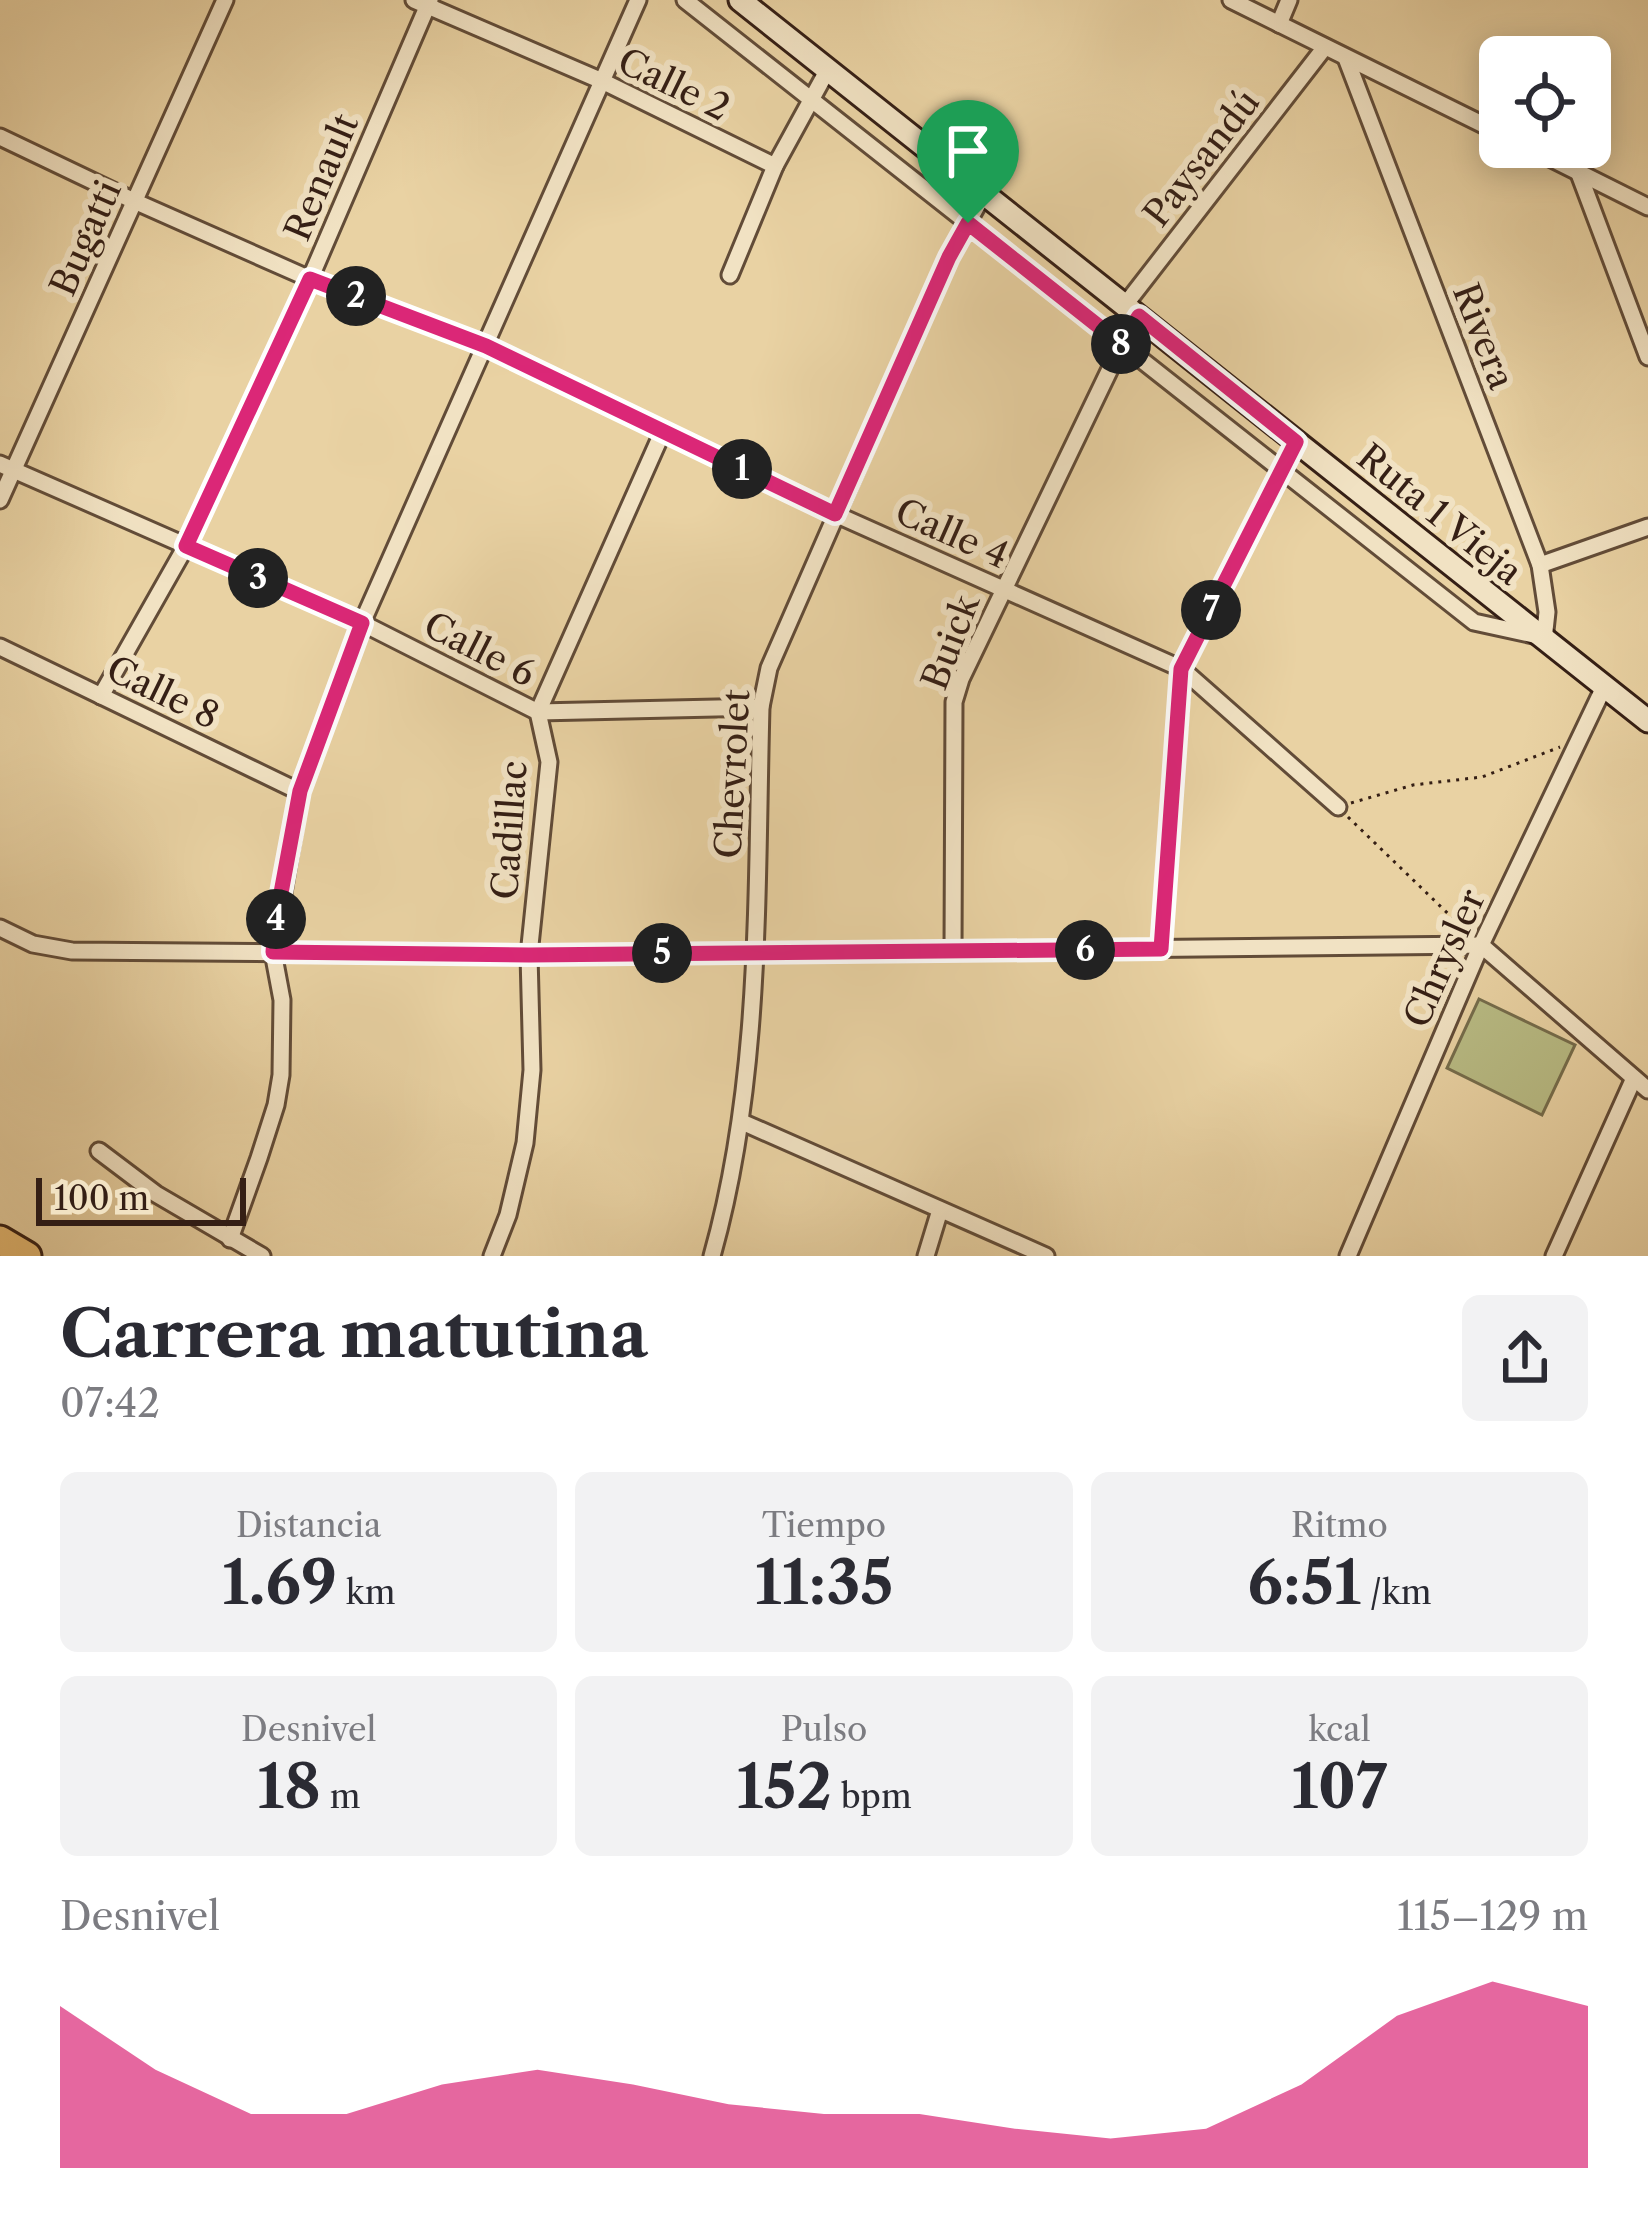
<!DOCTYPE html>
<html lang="es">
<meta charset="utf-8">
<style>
:root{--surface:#fff;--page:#f2f2f3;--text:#2b2b33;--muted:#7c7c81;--accent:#db2777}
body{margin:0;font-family:"Libre Caslon Text",serif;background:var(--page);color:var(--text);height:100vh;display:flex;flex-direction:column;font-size:45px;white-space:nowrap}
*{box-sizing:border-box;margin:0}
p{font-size:39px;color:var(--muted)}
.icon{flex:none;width:66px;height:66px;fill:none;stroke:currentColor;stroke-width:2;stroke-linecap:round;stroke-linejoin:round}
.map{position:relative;height:1256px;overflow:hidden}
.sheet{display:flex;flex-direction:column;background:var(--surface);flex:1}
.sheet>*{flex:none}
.buttons{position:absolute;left:1479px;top:36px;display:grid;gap:24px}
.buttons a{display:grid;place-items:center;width:132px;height:132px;border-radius:18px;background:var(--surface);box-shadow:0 6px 30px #0003;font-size:60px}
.scale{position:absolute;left:36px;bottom:30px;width:210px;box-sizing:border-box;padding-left:12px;border:6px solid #351f15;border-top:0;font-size:33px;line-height:42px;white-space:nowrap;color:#351f15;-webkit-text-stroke:9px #f1e2c3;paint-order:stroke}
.pin{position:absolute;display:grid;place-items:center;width:102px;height:102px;color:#fff;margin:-123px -51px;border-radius:50% 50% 50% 0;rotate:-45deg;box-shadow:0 0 12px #0007}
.pin .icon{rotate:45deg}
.km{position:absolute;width:60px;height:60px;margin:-30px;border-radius:50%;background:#222;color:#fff;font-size:33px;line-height:60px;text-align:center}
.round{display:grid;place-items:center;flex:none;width:126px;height:126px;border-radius:18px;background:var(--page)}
.head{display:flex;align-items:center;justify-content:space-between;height:204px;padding:0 60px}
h1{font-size:66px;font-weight:700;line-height:90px}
.metrics{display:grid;grid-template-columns:repeat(3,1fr);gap:18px;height:204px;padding:12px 60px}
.metrics div{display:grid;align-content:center;border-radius:18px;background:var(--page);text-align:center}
.metrics b{font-size:60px;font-weight:700}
.metrics small{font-size:33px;font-weight:400}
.metrics p{font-size:33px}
.chart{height:336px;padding:24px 60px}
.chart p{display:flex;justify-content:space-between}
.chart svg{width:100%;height:216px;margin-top:12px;fill:var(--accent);opacity:.7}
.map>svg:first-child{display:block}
.green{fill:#b8bb84;stroke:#766d4c;stroke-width:3}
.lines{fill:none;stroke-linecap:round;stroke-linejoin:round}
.street-casing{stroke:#624c38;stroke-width:21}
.secondary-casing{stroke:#351f15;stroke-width:27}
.highway-casing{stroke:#351f15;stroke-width:33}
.path{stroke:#351f15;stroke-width:3;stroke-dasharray:3 6;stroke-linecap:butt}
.street{stroke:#f1e2c3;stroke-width:15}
.secondary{stroke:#f1e2c3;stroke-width:21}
.highway{stroke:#e4b972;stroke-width:27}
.route-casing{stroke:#fff;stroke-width:24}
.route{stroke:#db2777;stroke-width:15}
.labels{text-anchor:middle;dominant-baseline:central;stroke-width:12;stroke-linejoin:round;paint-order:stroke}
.street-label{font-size:36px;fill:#351f15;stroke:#f1e2c3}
</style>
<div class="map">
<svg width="1648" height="1256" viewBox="0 0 1648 1256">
<rect width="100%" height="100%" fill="#e9d2a3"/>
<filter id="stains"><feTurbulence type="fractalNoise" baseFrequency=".00167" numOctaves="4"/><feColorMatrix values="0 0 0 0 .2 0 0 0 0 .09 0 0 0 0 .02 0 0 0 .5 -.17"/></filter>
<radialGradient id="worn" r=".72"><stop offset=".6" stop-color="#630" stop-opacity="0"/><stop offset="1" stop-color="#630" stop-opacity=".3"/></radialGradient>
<polygon class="green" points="1479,999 1575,1045 1542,1115 1447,1068"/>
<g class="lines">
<g class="street-casing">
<g id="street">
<polyline points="414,0 602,81 775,166"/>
<polyline points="685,0 1474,622 1538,636"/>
<polyline points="1231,0 1500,133"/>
<polyline points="1279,24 1289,0"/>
<polyline points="1346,58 1540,565 1547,612 1544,640"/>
<polyline points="0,137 134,201 310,279 486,346 835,514 1182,669 1338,807"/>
<polyline points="1528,147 1648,207"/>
<polyline points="1578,171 1648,357"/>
<polyline points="730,275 775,166 827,71"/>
<polyline points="1125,305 1325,47"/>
<polyline points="0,464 362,623 538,712 761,707"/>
<polyline points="0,500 225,0"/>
<polyline points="1540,565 1648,527"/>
<polyline points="0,647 300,792"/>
<polyline points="101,696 186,546 310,279 430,0"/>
<polyline points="0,928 33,944 72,951 529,955 1481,945 1648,1090"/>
<polyline points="1161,949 1182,669 1296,442"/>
<polyline points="953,951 954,702 961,679 1122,344 1139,316"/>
<polyline points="742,1122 1046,1256"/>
<polyline points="99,1151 156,1194 262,1256"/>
<polyline points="230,1239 259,1158 276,1105 281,1075 282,1000 273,952 300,792 362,623 638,0"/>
<polyline points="492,1256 508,1215 525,1143 532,1070 529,955 549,762 538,712 663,431"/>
<path d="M712,1256C762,1079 756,890 761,707L769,668L949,257L983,195"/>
<polyline points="926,1256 940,1210"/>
<polyline points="1348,1256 1481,945 1604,687"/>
<polyline points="1554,1256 1634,1078"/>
</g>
</g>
<g class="secondary-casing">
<polyline id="secondary" points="740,0 1648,721"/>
</g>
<g class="highway-casing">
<polyline id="highway" points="0,1240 27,1256"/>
</g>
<g class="path">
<polyline points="1351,803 1413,785 1482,777 1560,747"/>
<polyline points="1348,817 1466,931"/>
</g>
<use href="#street" class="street"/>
<use href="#secondary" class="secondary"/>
<use href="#highway" class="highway"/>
</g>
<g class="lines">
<g class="route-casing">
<polygon id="route" points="968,223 1121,344 1139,316 1296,442 1181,669 1161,949 529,955 273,952 275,925 300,791 362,623 186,546 310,279 486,346 835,514 949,257"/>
</g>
<use href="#route" class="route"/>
</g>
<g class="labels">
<g class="street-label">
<text transform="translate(674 84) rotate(26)">Calle 2</text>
<text transform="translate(1201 158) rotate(-52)">Paysandú</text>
<text transform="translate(321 177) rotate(-67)">Renault</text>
<text transform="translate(85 238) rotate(-66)">Bugatti</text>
<text transform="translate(1484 336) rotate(69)">Rivera</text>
<text transform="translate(1440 514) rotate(39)">Ruta 1 Vieja</text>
<text transform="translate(952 533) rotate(24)">Calle 4</text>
<text transform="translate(950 642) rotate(-69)">Buick</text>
<text transform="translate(480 649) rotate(27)">Calle 6</text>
<text transform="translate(163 692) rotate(26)">Calle 8</text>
<text transform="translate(732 774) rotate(-87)">Chevrolet</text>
<text transform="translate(509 830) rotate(-86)">Cadillac</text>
<text transform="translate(1444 958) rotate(-66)">Chrysler</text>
</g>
</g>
<rect width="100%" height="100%" filter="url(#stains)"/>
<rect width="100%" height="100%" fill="url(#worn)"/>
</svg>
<div class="buttons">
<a><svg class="icon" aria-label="locate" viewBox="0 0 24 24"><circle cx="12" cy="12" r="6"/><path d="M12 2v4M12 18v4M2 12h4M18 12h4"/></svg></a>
</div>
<div class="scale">100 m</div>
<div class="pin" style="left:968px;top:223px;background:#1e9e55"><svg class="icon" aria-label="arrive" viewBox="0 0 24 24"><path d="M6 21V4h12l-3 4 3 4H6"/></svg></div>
<b class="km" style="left:742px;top:469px">1</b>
<b class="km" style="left:356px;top:296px">2</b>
<b class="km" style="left:258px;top:578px">3</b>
<b class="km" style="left:276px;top:919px">4</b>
<b class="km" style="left:662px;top:953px">5</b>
<b class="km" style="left:1085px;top:950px">6</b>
<b class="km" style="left:1211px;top:610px">7</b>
<b class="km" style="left:1121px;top:344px">8</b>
</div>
<section class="sheet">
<div class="head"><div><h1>Carrera matutina</h1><p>07:42</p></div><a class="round"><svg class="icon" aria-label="share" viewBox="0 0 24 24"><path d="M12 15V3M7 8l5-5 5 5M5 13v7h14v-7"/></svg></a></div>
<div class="metrics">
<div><p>Distancia</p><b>1.69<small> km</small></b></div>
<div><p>Tiempo</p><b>11:35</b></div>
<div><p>Ritmo</p><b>6:51<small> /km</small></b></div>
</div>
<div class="metrics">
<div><p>Desnivel</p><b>18<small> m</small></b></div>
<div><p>Pulso</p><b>152<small> bpm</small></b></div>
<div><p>kcal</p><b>107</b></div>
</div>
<div class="chart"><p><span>Desnivel</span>115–129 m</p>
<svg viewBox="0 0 160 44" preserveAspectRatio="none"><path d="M0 44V11L10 24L20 33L30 33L40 27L50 24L60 27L70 31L80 33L90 33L100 36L110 38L120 36L130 27L140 13L150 6L160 11V44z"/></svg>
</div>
</section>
